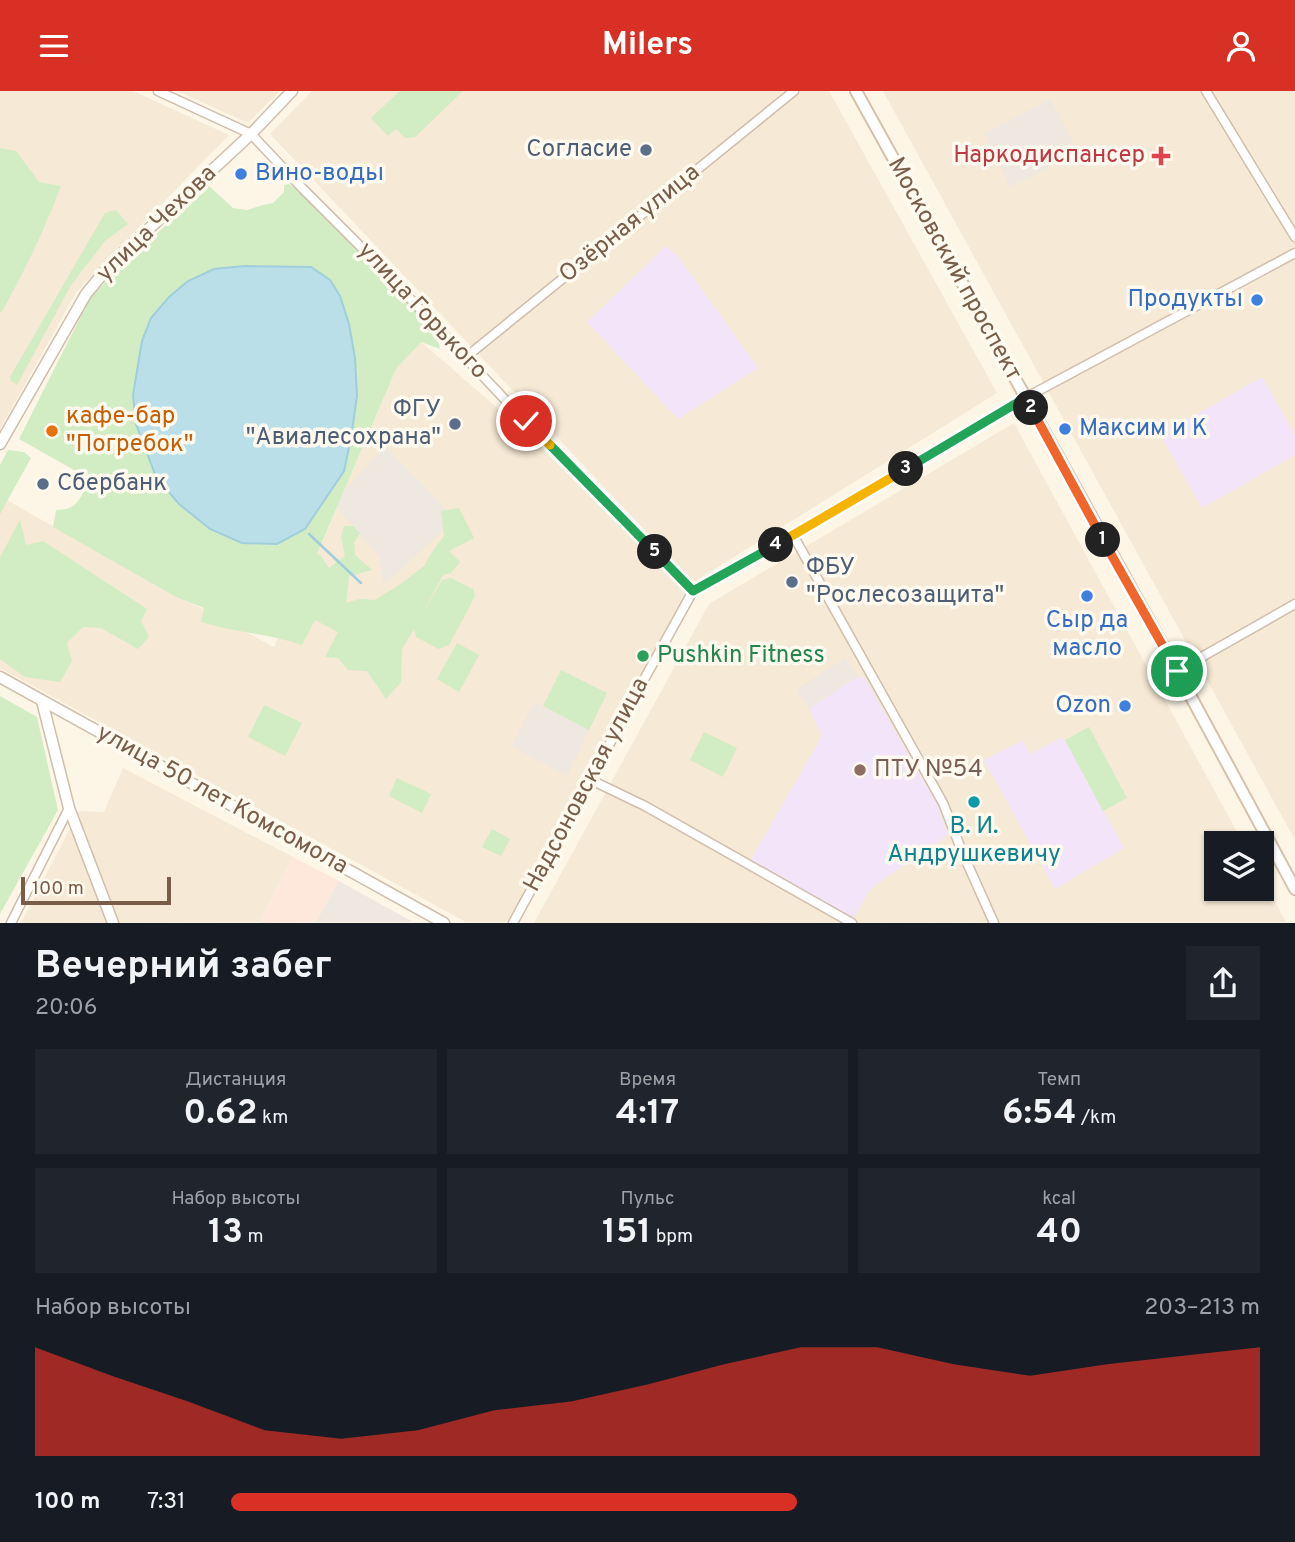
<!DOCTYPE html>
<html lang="ru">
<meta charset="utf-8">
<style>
:root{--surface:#171b24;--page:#20242c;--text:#f1f3f6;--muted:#9ea1a6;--accent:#d93025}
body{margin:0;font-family:Overpass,sans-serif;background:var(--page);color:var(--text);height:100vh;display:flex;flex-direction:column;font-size:26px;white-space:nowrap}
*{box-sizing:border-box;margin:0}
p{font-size:23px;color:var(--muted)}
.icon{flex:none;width:38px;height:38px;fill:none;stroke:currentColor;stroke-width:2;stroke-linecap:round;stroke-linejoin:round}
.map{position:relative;height:832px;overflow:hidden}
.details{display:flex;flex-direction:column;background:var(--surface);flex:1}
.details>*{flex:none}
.controls{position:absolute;left:1204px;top:740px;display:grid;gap:14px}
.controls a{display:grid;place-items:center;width:70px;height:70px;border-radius:0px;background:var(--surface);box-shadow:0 2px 5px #0004;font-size:35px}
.scale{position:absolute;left:21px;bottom:18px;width:150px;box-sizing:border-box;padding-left:7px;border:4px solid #795d49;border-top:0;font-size:19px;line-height:24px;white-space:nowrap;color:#795d49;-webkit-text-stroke:5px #fffaef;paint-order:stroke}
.pin{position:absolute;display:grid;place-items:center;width:60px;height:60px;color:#fff;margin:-30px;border:4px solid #fff;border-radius:50%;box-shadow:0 2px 7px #0007}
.km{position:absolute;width:35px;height:35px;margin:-18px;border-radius:50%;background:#222;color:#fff;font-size:19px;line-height:35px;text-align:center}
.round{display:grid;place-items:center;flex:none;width:74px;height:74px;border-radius:0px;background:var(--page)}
.overview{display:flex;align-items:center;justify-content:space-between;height:119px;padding:0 35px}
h1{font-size:38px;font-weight:700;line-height:52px}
.metrics{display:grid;grid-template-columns:repeat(3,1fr);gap:10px;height:119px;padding:7px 35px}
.metrics div{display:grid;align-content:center;border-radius:0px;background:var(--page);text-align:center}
.metrics b{font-size:35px;font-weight:700}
.metrics small{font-size:19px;font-weight:400}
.metrics p{font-size:19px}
.chart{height:196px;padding:14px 35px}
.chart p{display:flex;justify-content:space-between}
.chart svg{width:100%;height:126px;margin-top:7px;fill:var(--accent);opacity:.7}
ul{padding:0 35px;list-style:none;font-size:23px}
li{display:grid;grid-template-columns:112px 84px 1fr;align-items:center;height:52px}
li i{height:18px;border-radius:9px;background:var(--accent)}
header{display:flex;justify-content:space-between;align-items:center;height:91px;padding:0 35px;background:var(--accent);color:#fff;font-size:32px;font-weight:700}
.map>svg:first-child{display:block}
.residential{fill:#f6e9d5}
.commercial{fill:#fee7db}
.industrial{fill:#eee8e1}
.education{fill:#f3e4fa}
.green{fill:#d2ecc4}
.water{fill:#badfe9;stroke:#a0cedb;stroke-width:2}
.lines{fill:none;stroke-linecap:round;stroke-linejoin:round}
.stream{stroke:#a0cedb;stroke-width:2.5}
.minor-casing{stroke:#d0beac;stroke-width:11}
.tertiary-casing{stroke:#d0beac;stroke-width:13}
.secondary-casing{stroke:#d6c1ab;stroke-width:14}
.minor{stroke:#fff;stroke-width:8}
.tertiary{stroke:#fff;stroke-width:10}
.secondary{stroke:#fff;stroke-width:10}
.split-1-casing{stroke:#fff;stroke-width:14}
.split-2-casing{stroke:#fff;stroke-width:14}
.split-3-casing{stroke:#fff;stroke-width:14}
.split-4-casing{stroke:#fff;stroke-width:14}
.split-5-casing{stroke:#fff;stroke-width:14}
.split-6-casing{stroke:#fff;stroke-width:14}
.split-7-casing{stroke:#fff;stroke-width:14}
.split-1{stroke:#f0652b;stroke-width:9}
.split-2{stroke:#f0652b;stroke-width:9}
.split-3{stroke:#22a559;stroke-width:9}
.split-4{stroke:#f5b400;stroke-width:9}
.split-5{stroke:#22a559;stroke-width:9}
.split-6{stroke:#22a559;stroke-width:9}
.split-7{stroke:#f5b400;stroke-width:9}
.service-dot{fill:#5c6f8a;stroke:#fffaef;stroke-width:2.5}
.health-dot{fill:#e0444e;stroke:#fffaef;stroke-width:2.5}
.shop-dot{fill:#3f7fe0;stroke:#fffaef;stroke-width:2.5}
.food-dot{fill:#e8710a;stroke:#fffaef;stroke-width:2.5}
.leisure-dot{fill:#2e9e5b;stroke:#fffaef;stroke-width:2.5}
.education-dot{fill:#8d6e63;stroke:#fffaef;stroke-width:2.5}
.culture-dot{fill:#0f9aa8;stroke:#fffaef;stroke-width:2.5}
.labels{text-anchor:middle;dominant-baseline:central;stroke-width:7;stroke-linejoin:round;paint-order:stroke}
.service-label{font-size:24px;fill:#4e5e75;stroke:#fffaef;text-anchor:end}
.health-label{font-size:24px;fill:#be3a42;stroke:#fffaef;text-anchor:end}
.shop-label{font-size:24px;fill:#366cbe;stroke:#fffaef;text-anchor:start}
.street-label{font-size:24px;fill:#795d49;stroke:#fffaef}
.food-label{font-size:24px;fill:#c56008;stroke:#fffaef;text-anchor:start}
.leisure-label{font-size:24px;fill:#27864d;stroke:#fffaef;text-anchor:start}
.education-label{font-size:24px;fill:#785e54;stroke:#fffaef;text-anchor:start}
.culture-label{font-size:24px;fill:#0d838f;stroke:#fffaef}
</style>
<header><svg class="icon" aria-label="menu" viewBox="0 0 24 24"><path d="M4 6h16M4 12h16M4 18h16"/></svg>Milers<svg class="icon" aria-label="person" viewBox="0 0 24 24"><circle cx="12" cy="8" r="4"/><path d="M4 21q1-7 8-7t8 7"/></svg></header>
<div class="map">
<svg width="1295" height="832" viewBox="0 0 1295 832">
<rect width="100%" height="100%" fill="#fdf6e7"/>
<g class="residential">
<polygon points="0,0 133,0 229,44 77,200 0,338"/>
<polygon points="177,0 280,0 248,32"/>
<polygon points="312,0 829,0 997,302 694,491 270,43"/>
<polygon points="883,0 1295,0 1295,749"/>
<polygon points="421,251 530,345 689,505 507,831 466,831 0,577 0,405 176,506 204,518 274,556 316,466 396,278"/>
<polygon points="1014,332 1243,752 1216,752 1216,798 1262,798 1262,786 1286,831 534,832 709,513"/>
<polygon points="123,677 293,766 259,831 21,832 79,720 104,721"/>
</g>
<polygon class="commercial" points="293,766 339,790 316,831 259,832"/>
<g class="industrial">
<polygon points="1050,8 1078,62 1010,96 984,43"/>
<polygon points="385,356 439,411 452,430 391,488 383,493 380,466 340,420 335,409"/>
<polygon points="845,567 857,586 809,618 796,599"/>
<polygon points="534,611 589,639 567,685 511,655"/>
<polygon points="339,790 413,831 316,831"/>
</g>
<g class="education">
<polygon points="666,155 680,168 758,277 678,328 587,231"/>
<polygon points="1262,286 1295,344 1295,364 1202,417 1160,344"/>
<polygon points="857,586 864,586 937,713 948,744 871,797 852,830 750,770 822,645 809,618"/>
<polygon points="1063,646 1124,757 1055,798 984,669 1023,649 1030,663"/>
</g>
<g class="green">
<polygon points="400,0 463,0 415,46 405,47 396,38 388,45 371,27"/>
<path d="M0,57L16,60L39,91L61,95C45,137 26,177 4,217L0,222Z"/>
<path d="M289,93L304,104L434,239L439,252L440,258L421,251L396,278L317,463L320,464L329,477L345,465L341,446L344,435H353L360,442L354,451L355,464L372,479L349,485L346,512L359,508L375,509L402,492L424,475L432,461L444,445L441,420L459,417L474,447L449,460L460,471L451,482L443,484L419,528L442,489L451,487L473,498L475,505L449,554L439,558L416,546L414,538L402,558L401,591L386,608L367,580L348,579L338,567L325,566L338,541L315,529L302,554C269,543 234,541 201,531L204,517L176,506L53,436L56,419C79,419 80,406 90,388L19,348L91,205L208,94L233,117L247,119L263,114L273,112L284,101V94Z"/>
<polygon points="116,119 128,133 105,150 71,194 17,294 11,290 10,286 105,122"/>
<polygon points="8,359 24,361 31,367 0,423 0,374"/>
<polygon points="20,429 26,454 43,450 147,518 141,530 149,546 138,558 101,537 83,536 67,552 72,570 60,591 25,586 0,568 0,466"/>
<polygon points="457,552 479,564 459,601 437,588"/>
<polygon points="561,579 607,602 589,639 543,615"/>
<polygon points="0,605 37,626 58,719 0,823"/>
<polygon points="264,614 302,632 285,665 248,646"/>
<polygon points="1089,636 1127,707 1103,720 1065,649"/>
<polygon points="704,641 737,657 723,686 690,669"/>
<polygon points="397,687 431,703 422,722 389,705"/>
<polygon points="492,738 510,748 501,765 482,756"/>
</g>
<polygon class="water" points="245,175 311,176 330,189 340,205 349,233 355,267 357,305 351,347 344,380 305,438 277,453 242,452 210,438 179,413 156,386 136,333 133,304 142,250 151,227 169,206 188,190 214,178"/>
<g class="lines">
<polyline class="stream" points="309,443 361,492"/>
<g class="minor-casing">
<g id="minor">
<polyline points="158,0 251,43 303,98 370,165 525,330 693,500"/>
<polyline points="1206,0 1295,146"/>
<polyline points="466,266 794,0"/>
<polyline points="793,444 943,712 963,763 994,832"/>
<polyline points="1177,580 1295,513"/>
<polyline points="591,689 645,715 852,832"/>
<polyline points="11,832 69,717"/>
<polyline points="513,832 591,689 631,612 693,500 793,444 1025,307 1295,162"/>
</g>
</g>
<g class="tertiary-casing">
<g id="tertiary">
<polyline points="0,353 86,203 110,174 251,43 292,0"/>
<polyline points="0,586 444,832"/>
<polyline points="42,610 69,717 113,832"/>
</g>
</g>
<g class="secondary-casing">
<polyline id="secondary" points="856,0 1177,580 1295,798"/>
</g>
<use href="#minor" class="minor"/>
<use href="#tertiary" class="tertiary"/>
<use href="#secondary" class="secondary"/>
</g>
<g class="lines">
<g class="split-1-casing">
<polyline id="split-1" points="1103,449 1177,580"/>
</g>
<g class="split-2-casing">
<polyline id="split-2" points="1031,317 1103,449"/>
</g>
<g class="split-3-casing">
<polyline id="split-3" points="906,378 1025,307 1031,317"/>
</g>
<g class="split-4-casing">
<polyline id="split-4" points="776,454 906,378"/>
</g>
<g class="split-5-casing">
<polyline id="split-5" points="655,461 693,500 776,454"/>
</g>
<g class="split-6-casing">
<polyline id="split-6" points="550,354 655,461"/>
</g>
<g class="split-7-casing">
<polyline id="split-7" points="526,330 550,354"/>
</g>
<use href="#split-1" class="split-1"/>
<use href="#split-2" class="split-2"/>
<use href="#split-3" class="split-3"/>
<use href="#split-4" class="split-4"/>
<use href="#split-5" class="split-5"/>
<use href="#split-6" class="split-6"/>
<use href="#split-7" class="split-7"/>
</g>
<g class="service-dot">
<circle cx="646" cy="59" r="7"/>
<circle cx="455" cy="333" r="7"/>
<circle cx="43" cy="393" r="7"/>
<circle cx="792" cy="491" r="7"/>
</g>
<path class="health-dot" d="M1157.5 54.5h7v7h7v7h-7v7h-7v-7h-7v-7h7z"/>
<g class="shop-dot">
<circle cx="241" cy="83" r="7"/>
<circle cx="1257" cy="209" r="7"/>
<circle cx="1065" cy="338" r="7"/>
<circle cx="1087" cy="505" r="7"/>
<circle cx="1125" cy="615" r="7"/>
</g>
<circle class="food-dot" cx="52" cy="340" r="7"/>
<circle class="leisure-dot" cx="643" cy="565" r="7"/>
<circle class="education-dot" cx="860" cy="679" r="7"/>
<circle class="culture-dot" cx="974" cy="711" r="7"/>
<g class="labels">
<g class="service-label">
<text x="632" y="59">Согласие</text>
<text x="441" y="319">ФГУ<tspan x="441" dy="28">"Авиалесохрана"</tspan></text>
<text x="57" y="393" text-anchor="start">Сбербанк</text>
<text x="806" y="477" text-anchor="start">ФБУ<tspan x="806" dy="28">"Рослесозащита"</tspan></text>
</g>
<g class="health-label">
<text x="1145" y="65">Наркодиспансер</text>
</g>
<g class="shop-label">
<text x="255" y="83">Вино-воды</text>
<text x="1243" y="209" text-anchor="end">Продукты</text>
<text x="1079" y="338">Максим и К</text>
<text x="1087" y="530" text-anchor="middle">Сыр да<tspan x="1087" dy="28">масло</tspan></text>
<text x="1111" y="615" text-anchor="end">Ozon</text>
</g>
<g class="street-label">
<text transform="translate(157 133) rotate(-44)">улица Чехова</text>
<text transform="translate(630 133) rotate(-39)">Озёрная улица</text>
<text transform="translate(954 178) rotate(61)">Московский проспект</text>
<text transform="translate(422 220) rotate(47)">улица Горького</text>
<text transform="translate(587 694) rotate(-62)">Надсоновская улица</text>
<text transform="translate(222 709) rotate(29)">улица 50 лет Комсомола</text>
</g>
<g class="food-label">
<text x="66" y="326">кафе-бар<tspan x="66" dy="28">"Погребок"</tspan></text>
</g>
<g class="leisure-label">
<text x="657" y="565">Pushkin Fitness</text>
</g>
<g class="education-label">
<text x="874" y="679">ПТУ №54</text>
</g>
<g class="culture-label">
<text x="974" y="736">В. И.<tspan x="974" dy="28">Андрушкевичу</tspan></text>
</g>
</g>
</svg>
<div class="controls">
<a><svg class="icon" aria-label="layers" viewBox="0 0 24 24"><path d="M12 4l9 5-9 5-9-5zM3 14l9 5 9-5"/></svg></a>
</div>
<div class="scale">100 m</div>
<div class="pin" style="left:1177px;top:580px;background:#1e9e55"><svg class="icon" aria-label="arrive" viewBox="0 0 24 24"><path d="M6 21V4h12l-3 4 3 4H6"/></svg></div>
<div class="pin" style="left:526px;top:330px;background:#d93025"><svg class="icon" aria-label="check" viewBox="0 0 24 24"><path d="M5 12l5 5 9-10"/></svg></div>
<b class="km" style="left:1103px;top:449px">1</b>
<b class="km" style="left:1031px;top:317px">2</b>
<b class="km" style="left:906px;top:378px">3</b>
<b class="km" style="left:776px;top:454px">4</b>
<b class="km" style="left:655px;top:461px">5</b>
</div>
<section class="details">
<div class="overview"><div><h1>Вечерний забег</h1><p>20:06</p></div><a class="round"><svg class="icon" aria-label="share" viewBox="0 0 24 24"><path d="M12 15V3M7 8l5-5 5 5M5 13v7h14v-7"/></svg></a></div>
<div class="metrics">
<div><p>Дистанция</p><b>0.62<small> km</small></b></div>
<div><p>Время</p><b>4:17</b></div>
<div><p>Темп</p><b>6:54<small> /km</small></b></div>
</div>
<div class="metrics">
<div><p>Набор высоты</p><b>13<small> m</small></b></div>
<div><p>Пульс</p><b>151<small> bpm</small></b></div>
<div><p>kcal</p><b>40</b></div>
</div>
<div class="chart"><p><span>Набор высоты</span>203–213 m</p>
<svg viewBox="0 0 160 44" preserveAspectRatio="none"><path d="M0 44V6L10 16L20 25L30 35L40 38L50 35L60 28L70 25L80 19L90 12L100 6L110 6L120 12L130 16L140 12L150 9L160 6V44z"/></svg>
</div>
<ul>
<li><b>100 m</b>7:31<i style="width:55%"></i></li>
</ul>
</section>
